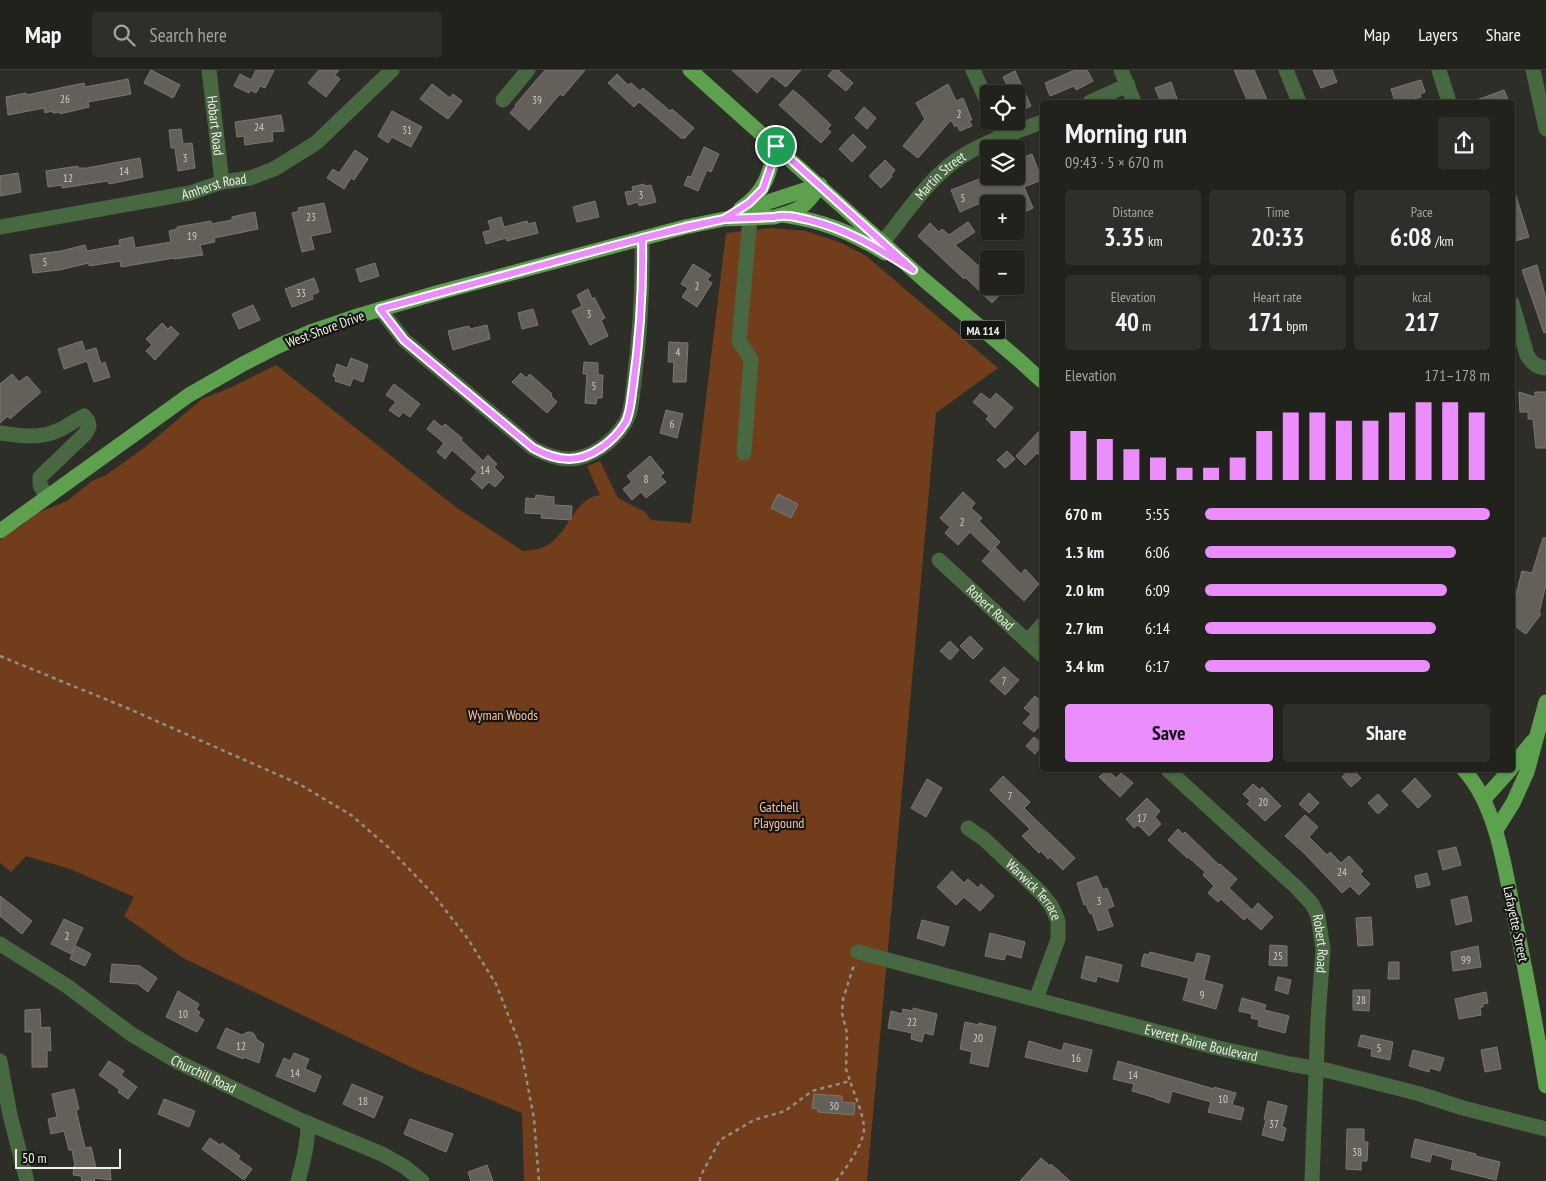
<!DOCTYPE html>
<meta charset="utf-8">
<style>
:root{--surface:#22221d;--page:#2e2f2a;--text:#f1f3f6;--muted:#a2a4a4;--line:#3f3f3b;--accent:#eb8dfc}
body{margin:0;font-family:"PT Sans Narrow",sans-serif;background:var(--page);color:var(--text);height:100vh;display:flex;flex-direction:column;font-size:19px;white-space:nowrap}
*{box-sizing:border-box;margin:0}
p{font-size:16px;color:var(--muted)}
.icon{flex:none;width:28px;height:28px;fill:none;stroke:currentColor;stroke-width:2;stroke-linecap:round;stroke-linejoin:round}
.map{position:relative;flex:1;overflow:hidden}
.panel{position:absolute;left:1040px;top:30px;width:475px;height:672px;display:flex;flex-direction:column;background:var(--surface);border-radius:5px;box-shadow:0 1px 4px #0004,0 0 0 1px var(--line)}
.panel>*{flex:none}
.fabs{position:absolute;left:980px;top:15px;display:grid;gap:10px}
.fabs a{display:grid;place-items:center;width:45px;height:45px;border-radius:5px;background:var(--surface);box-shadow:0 1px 4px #0004,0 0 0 1px var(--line);font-size:25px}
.scale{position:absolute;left:15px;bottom:12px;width:106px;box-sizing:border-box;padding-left:5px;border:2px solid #eeeee9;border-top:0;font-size:14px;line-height:18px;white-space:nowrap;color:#eeeee9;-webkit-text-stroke:4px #151613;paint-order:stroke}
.pin{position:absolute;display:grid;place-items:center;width:42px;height:42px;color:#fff;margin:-21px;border:2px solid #fff;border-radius:50%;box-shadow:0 1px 5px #0007}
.round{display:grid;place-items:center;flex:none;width:52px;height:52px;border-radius:5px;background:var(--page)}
.overview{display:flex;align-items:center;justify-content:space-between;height:85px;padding:0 25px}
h1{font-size:28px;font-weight:600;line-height:38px}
.metrics{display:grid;grid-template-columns:repeat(3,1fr);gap:8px;height:85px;padding:5px 25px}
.metrics div{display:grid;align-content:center;border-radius:5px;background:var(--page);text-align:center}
.metrics b{font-size:25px;font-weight:600}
.metrics small{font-size:14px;font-weight:400}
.metrics p{font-size:14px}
.chart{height:140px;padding:10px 25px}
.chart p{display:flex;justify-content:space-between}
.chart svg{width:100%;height:90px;margin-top:5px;stroke:var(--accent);stroke-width:6}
.cta{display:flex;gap:10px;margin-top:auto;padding:10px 25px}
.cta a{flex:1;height:58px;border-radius:5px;background:var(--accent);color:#111;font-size:20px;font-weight:600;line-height:58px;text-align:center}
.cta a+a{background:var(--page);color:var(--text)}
ul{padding:0 25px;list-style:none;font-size:16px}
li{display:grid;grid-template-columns:80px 60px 1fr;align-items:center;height:38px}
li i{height:12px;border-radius:6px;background:var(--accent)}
header{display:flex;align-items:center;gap:30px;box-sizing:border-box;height:70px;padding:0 25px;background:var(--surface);border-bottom:1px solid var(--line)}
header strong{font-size:24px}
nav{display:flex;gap:28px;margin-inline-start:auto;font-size:18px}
.search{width:350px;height:45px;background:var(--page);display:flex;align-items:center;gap:12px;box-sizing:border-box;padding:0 18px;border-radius:5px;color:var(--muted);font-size:19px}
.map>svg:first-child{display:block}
.green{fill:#713d1b}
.building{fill:#646059;stroke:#7c7870}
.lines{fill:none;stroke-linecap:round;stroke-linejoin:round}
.path{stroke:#8f908a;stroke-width:2.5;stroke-dasharray:4 4;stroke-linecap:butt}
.minor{stroke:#486841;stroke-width:15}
.major{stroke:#5da14e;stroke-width:15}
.route-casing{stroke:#fff;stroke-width:10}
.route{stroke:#eb8dfc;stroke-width:6}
.labels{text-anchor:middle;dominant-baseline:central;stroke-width:4.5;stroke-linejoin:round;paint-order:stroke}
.number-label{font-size:11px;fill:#cccac5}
.shield{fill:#151613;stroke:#adada9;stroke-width:1}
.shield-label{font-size:12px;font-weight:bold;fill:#eeeee9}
.street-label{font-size:14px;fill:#eeeee9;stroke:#151613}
.park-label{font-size:14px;fill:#fbc2a2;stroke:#151613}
</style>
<header>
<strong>Map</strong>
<div class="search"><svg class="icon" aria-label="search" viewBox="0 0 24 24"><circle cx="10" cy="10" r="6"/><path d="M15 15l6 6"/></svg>Search here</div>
<nav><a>Map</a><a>Layers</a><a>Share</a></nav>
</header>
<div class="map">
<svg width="1546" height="1111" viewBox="0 0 1546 1111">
<rect width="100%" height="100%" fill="#2d2e27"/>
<path class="green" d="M772,158L806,161L839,172L865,185L998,298L936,343L867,1111H524L522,1043L415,999L183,888L124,846L134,827L70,799L26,786L11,802L0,793V470L9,463L21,456L37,443L67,431L92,411L106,405L144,378L202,329L232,317L276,295L457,438L523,481C528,480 534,480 539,479C569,469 572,428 600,425L587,396L600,391L618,428L645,442L651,450L691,453L726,163Z"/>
<g class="building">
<polygon points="151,0 180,15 173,28 144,13"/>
<polygon points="256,0 274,0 265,18 260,16 256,23 250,20 249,23 234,16 240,4 251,10"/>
<polygon points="319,0 339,0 335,5 340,9 326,27 308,13"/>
<polygon points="545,0 585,0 563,26 560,24 529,60 510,43 516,36 515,35"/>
<polygon points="732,0 801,0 786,17 772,6 757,23"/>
<polygon points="833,0 838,0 853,13 846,21 828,6"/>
<polygon points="1075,0 1087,0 1093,11 1076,20 1074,16 1050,26 1045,13"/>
<polygon points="1234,0 1254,0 1268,32 1248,32"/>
<polygon points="1313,0 1332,0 1337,12 1321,18"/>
<polygon points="1015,1 1031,36 1016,43 1016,24 994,24 993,21 1007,15 1003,7"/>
<polygon points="617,4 628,15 631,13 640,21 643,18 670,41 672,39 694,58 685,68 681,68 639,32 634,37 608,13"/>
<polygon points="128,9 131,24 88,32 89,37 60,44 60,42 53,43 52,41 45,43 44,38 8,45 6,27 26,23 27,25 84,13 85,17"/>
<polygon points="1421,10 1425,22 1420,24 1421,27 1403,32 1395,32 1391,19"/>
<polygon points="1171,12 1177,29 1169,32 1161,32 1155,18"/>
<polygon points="432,14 450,28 453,24 462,31 448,49 420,29"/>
<polygon points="948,14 956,31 963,28 972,50 969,50 972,56 960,61 957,55 955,57 951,50 918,88 903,76 925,49 916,33"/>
<polygon points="793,20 805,30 831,55 827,59 831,62 821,73 779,35"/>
<polygon points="1504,20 1509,32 1474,32 1474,31"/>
<polygon points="864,37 876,48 867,59 855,48"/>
<polygon points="392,41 422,57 411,77 392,67 388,73 378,66"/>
<polygon points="281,45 284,61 272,62 273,71 245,75 244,66 237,67 235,52"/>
<polygon points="181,59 183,74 192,73 195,98 178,101 175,78 171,78 169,60"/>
<polygon points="853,64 866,77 852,92 839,79"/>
<polygon points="704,77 719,84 711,102 707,100 698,121 684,115 688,106 691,107"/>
<polygon points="355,80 368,89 354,110 351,108 344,119 327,108 333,99 339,103"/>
<polygon points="1032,84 1042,110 1024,117 1033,138 1016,146 1016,134 978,134 960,142 951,120 987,106 1016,106 1016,90"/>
<polygon points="140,88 143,107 109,114 108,111 62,118 62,115 48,117 46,101 78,96 78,98 87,98"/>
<polygon points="885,90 895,100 891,105 892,107 881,118 869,106"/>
<polygon points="18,103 21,122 0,126 0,106"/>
<polygon points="644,114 644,116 651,115 656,132 639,136 638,132 628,135 625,122 633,121 632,117"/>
<polygon points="1512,123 1515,123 1529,167 1512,172"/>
<polygon points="595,131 599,147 577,152 573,137"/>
<polygon points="324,133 331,162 311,166 314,179 302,182 292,143 299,141 298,138"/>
<polygon points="255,142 258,159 214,168 215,172 200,175 203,185 174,189 174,188 121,197 120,191 89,196 89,193 59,200 33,203 30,185 61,181 85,175 87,181 120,175 119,170 133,167 135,178 171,172 169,161 177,159 177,157 211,151 211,154 232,150 232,147"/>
<polygon points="501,147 504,157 527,151 528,154 535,152 538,163 507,171 506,168 486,174 483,162 491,160 488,151"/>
<polygon points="968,152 975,162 955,175 989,205 989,216 1008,216 992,233 965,207 964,209 918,166 930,153 939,162 942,159 949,165"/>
<polygon points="375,193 379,206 360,212 356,199"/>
<polygon points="693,194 711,205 707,210 712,213 697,237 682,227 688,218 681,214"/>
<polygon points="1537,195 1546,229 1546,262 1544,263 1522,200"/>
<polygon points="314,208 319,222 312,225 313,229 292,237 285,219"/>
<polygon points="588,219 592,229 594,227 605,248 601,250 608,266 590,275 572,241 582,236 577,225"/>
<polygon points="253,235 260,250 239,259 232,244"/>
<polygon points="533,239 538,255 522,259 518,243"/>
<polygon points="162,253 168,259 171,256 179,264 155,290 146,281 152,275 146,269"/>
<polygon points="487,255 490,269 453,280 448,261 469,256 470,259"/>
<polygon points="82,271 85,281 96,278 101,294 105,292 110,307 94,312 87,291 64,299 58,279"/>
<polygon points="669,272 688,273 686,312 673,312 674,292 668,292"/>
<polygon points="351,288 368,295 363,312 353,308 350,316 335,311 336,307 333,306 337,294 347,298"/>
<polygon points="584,292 598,293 598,305 603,305 602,328 597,328 596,334 585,333 587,304 583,304"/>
<polygon points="521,303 526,308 530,304 552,324 551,326 557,332 547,343 512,312"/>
<polygon points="12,304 19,312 27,306 41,322 10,349 8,346 0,353 0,314"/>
<polygon points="394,314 420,334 410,347 403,342 399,347 389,340 396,332 386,325"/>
<polygon points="1519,322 1535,327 1535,322 1546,322 1546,378 1536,378 1533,349 1528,349 1528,342 1520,342"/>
<polygon points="981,323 990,330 996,323 1013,338 995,358 986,349 989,346 973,332"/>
<polygon points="666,340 683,344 677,368 660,363"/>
<polygon points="434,350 442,357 445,354 462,368 461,370 483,391 488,385 497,394 494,397 504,407 495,417 489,412 482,419 471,409 477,402 452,380 445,389 437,382 444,373 427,359"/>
<polygon points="1042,358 1042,388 1037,383 1025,395 1016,386"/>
<polygon points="1007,381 1015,389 1005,398 997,390"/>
<polygon points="650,386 664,403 660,406 666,412 646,428 641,422 632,430 623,419 632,412 627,406"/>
<polygon points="963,422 975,433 971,438 982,448 979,451 1000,472 991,482 970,462 958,475 945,463 950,457 940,448"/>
<polygon points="778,424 798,434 791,448 771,438"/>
<polygon points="536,425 554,427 554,435 572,436 571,450 541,448 542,444 525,443 526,428 535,429"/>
<polygon points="1543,468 1546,468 1546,515 1539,543 1541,544 1526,564 1512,554 1512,540 1522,501 1532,503"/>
<polygon points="995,477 1021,504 1025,499 1039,514 1024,531 982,491"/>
<polygon points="970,566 983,579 973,589 960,576"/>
<polygon points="950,571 959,580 950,590 940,581"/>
<polygon points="1004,597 1019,610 1005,625 990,611"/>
<polygon points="1035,626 1042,632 1042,631 1042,654 1042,653 1034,662 1023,653 1031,644 1024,638"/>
<polygon points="1034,667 1042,674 1035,684 1026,676"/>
<polygon points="1107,700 1116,708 1121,703 1133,713 1120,727 1099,707"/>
<polygon points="1349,700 1353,700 1361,708 1351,717 1342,707"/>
<polygon points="1003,706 1030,732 1024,738 1075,788 1063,800 1050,787 1048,789 1041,781 1039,783 1022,766 1030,759 990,720"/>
<polygon points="1415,708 1431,726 1418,738 1402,721"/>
<polygon points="927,709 942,718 926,747 911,738"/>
<polygon points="1253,714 1260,720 1262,717 1281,736 1265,751 1247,734 1250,731 1243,724"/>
<polygon points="1309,723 1319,733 1309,743 1299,734"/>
<polygon points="1378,724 1388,735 1378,744 1368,733"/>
<polygon points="1147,728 1160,741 1155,747 1161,754 1149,766 1138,755 1134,758 1126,749"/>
<polygon points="1305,745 1318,757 1309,767 1327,785 1330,782 1341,793 1349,786 1363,801 1360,804 1370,814 1359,825 1350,816 1342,823 1304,783 1285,766"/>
<polygon points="1178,759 1183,764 1185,762 1219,795 1220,794 1237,809 1229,818 1252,840 1258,833 1273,847 1261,860 1247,847 1244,850 1221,829 1218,832 1208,823 1214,816 1203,805 1205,802 1188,787 1187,788 1168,770"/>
<polygon points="1456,777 1461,795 1443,800 1438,781"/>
<polygon points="952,801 964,813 968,809 978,818 981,814 994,826 980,841 964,827 956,835 937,817"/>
<polygon points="1427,803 1430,815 1417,818 1415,806"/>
<polygon points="1097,806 1103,820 1107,818 1114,836 1107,839 1113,856 1098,861 1092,843 1090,844 1086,834 1084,835 1077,813"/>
<polygon points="0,826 32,851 22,864 0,846"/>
<polygon points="1467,826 1472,851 1456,855 1451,830"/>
<polygon points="1371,847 1373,875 1358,876 1356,848"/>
<polygon points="64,849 83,858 71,884 51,874"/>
<polygon points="922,850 949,857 944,876 917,868"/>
<polygon points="990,863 1025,872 1021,888 1006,884 1004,890 985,886"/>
<polygon points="1270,875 1287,876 1287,896 1269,895"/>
<polygon points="76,876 91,884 85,896 70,889"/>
<polygon points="1478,876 1481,897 1453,901 1451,882"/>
<polygon points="1150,882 1194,893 1197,883 1210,886 1204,910 1223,915 1216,939 1183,930 1189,908 1141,896 1144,884 1149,885"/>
<polygon points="1086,886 1122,895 1118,912 1097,906 1096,912 1081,908"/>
<polygon points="1389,892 1399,892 1399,909 1388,909"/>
<polygon points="112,894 140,896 157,908 148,922 138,914 110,912"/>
<polygon points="1278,907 1291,910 1288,924 1275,920"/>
<polygon points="1353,920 1370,920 1369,941 1353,940"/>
<polygon points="178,921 199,934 196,940 200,942 198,946 204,950 197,962 166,947"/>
<polygon points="1486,922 1488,933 1483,934 1483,937 1480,937 1481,945 1459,949 1455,929"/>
<polygon points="1242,928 1266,935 1264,940 1289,946 1285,963 1258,956 1259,950 1251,948 1252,944 1239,941"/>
<polygon points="913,938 937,944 933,965 924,963 922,972 911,969 912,963 888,958 891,941 902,944 903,939 913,941"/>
<polygon points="40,939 41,958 50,957 51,981 47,980 47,997 32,997 32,962 25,962 25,940"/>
<polygon points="965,952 979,955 979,953 996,957 988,997 970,993 972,982 960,979"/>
<polygon points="226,958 242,965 248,962 251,962 254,964 257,970 264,974 259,993 244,987 243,989 217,978"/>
<polygon points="1361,965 1393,972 1390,990 1371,986 1372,979 1358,976"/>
<polygon points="1029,971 1062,981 1064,973 1092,980 1087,1002 1025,987"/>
<polygon points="1497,977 1501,999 1485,1002 1481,980"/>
<polygon points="1413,980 1444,988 1440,1001 1430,998 1429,1002 1409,996"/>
<polygon points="294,983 309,989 305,999 321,1006 315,1022 276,1006 284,988 290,991"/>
<polygon points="109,991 124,1001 121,1005 137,1017 128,1029 118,1022 120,1020 99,1005"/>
<polygon points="1118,991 1214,1019 1214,1017 1236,1023 1232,1035 1244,1038 1241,1050 1208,1042 1211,1032 1172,1021 1169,1033 1156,1029 1156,1028 1132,1021 1134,1014 1113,1009"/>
<polygon points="352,1014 383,1027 374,1048 343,1034"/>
<polygon points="74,1019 79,1039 76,1040 85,1078 91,1077 96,1098 110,1098 111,1110 94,1108 95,1111 82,1111 81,1106 73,1105 74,1096 75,1096 72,1080 69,1080 64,1061 51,1064 48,1049 57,1047 52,1024"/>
<polygon points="814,1024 842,1026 842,1032 855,1033 854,1045 818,1042 818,1039 812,1038"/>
<polygon points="164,1029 195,1041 189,1057 158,1044"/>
<polygon points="1268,1031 1287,1036 1282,1057 1286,1058 1283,1071 1262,1065 1266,1050 1264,1049"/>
<polygon points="410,1049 453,1064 446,1082 404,1064"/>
<polygon points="1347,1059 1364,1059 1364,1072 1368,1072 1367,1091 1361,1091 1361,1100 1346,1099"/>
<polygon points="210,1068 220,1075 222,1073 240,1086 238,1089 252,1099 244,1110 202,1079"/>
<polygon points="1415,1069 1476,1084 1476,1086 1500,1092 1496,1110 1451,1099 1453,1090 1432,1084 1430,1092 1411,1087"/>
<polygon points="1041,1088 1050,1096 1051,1094 1070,1111 1020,1111"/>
<polygon points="487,1095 493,1111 471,1111 468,1102"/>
</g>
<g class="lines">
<g class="path">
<polyline points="0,586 127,638 299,714 351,745 388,777 433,824 468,869 496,914 520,975 534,1049 539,1111"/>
<polyline points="700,1111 700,1107 720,1070 754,1050 785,1041 812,1021 850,1011 846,999 847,963 842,943 843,929 854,895"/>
<path d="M836,1111C845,1100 866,1071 864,1056C862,1041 855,1026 850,1011"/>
</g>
<g class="minor">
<path id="s1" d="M209,0L222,112"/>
<polyline points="973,0 989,36"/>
<polyline points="1121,0 1134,32"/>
<polyline points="1286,0 1299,32"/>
<polyline points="1439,0 1449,32"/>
<polyline points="1533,0 1546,59"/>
<polyline points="503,30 528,0"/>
<polyline points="1090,32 1128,15"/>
<polyline points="996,51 1004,67"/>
<path id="s2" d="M0,157L190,123L222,112L250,108L274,99L316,73L392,0"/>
<path id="s3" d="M883,172C904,146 928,110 955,91C980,73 1013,63 1042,52"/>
<path d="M1512,233L1527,285C1532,293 1536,297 1546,298"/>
<path d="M380,239L404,270L533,378C544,384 556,389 569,389C591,389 614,371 625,353C632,342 632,325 634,312C640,264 643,217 642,168"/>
<path d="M0,363C20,366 40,369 59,360C68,356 75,350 84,346L88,351L89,357L85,364L40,407V415L47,427"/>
<polyline points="744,383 751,289 739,271 750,148"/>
<path id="s4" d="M939,490L1042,585"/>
<polyline points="1028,571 1042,555"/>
<path id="s5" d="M1168,700L1296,817L1312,834L1318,846L1323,879L1318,949L1312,1111"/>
<path id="s6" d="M968,758L984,769L1015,798L1042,824L1052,837L1058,851V869L1036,929"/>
<path id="s7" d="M0,874L67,916L131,964L178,992L300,1050L382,1084L405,1097L422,1111"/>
<path id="s8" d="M858,882L1214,977L1290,994L1330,1001L1420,1024L1463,1038L1546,1059"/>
<polyline points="0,991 10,1045 27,1111"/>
<path d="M298,1111C304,1091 308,1074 308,1053"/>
</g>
<g class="major">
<polyline points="690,0 923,209 1019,290 1042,311"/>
<path d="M741,138C765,123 770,102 776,76"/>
<polyline points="737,144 771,131 820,115"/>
<path d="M783,145C823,151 851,162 885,183"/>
<path d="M0,461L189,325L243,294L278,276L313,261L354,247L440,222L685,157L724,149L774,147C799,141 806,137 820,115"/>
<polyline points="1512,697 1532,672"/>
<path d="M1464,700C1498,737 1506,806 1516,854C1527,908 1537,962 1546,1016"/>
<polyline points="1484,729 1510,700"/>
<polyline points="1496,760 1513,733 1527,702 1546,632"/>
</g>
</g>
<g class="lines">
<g class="route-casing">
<path id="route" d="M776,76L770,99L763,119L749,133L724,149L642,168C643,218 640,267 633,316C631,328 631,343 625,353C614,371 591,389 569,389C556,389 544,384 533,378L404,270L380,239L605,178L685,157L724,149L774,147C786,144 797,147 809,150C850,160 877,178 913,200L776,76"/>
</g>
<use href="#route" class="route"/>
</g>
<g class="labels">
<g class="number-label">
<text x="65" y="29">26</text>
<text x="537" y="30">39</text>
<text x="959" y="44">2</text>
<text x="259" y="57">24</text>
<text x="407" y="60">31</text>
<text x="185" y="88">3</text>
<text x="124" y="101">14</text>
<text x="68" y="108">12</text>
<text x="641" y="125">3</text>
<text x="963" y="128">5</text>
<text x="311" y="147">23</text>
<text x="192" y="166">19</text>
<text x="45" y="192">5</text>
<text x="697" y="216">2</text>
<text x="301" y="223">33</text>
<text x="589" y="244">3</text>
<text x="678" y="282">4</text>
<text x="594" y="316">5</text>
<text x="672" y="354">6</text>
<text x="485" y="400">14</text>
<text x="646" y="409">8</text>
<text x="962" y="452">2</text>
<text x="1004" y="611">7</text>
<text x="1010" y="726">7</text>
<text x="1263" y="732">20</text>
<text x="1142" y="748">17</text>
<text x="1342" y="802">24</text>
<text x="1099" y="831">3</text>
<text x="67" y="866">2</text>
<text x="1278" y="886">25</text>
<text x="1466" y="890">99</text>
<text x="1202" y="925">9</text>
<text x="1361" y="930">28</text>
<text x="183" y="944">10</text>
<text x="912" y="952">22</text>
<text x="978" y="968">20</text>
<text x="241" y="976">12</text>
<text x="1379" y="978">5</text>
<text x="1076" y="988">16</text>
<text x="295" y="1003">14</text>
<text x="1133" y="1005">14</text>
<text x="1223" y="1029">10</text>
<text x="363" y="1031">18</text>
<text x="834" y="1036">30</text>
<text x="1274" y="1054">37</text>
<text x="1357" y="1082">38</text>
</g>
<rect class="shield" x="960.5" y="250.5" width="45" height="19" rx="4"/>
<g class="shield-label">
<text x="983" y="260">MA 114</text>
</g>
<g class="street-label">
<text stroke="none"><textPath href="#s1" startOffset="56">Hobart Road</textPath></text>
<text stroke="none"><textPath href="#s3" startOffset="88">Martin Street</textPath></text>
<text stroke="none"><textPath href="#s2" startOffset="218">Amherst Road</textPath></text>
<text transform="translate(325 259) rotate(-20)">West Shore Drive</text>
<text stroke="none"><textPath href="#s4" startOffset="70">Robert Road</textPath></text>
<text stroke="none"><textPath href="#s6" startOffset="91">Warwick Terrace</textPath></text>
<text transform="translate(1516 854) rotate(78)">Lafayette Street</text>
<text stroke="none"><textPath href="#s5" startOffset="238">Robert Road</textPath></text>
<text stroke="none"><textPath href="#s8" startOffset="355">Everett Paine Boulevard</textPath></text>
<text stroke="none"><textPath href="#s7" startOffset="242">Churchill Road</textPath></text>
</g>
<g class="park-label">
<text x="503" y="645">Wyman Woods</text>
<text x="779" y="737">Gatchell<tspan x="779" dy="16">Playgound</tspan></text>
</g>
</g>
</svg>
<div class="fabs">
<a><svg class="icon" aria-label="locate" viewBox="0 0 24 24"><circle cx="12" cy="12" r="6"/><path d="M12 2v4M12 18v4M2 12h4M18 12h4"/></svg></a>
<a><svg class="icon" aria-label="layers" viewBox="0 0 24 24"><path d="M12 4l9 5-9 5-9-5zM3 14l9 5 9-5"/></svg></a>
<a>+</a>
<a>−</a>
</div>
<div class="scale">50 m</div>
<div class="pin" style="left:776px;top:76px;background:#1e9e55"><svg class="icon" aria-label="arrive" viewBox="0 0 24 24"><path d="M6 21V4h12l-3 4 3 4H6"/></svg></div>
<section class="panel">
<div class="overview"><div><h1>Morning run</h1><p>09:43 · 5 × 670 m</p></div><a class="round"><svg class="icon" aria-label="share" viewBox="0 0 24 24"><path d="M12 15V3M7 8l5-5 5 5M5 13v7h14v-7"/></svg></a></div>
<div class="metrics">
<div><p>Distance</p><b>3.35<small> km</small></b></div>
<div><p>Time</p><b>20:33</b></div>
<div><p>Pace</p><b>6:08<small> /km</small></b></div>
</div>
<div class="metrics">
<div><p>Elevation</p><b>40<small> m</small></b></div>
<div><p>Heart rate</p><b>171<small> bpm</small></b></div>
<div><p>kcal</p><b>217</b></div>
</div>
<div class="chart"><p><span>Elevation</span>171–178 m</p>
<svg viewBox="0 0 160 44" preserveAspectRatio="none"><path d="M5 44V20M15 44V24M25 44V29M35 44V33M45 44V38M55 44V38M65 44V33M75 44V20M85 44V11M95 44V11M105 44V15M115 44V15M125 44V11M135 44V6M145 44V6M155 44V11"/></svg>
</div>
<ul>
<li><b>670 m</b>5:55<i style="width:100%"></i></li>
<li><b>1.3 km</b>6:06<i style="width:88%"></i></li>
<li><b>2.0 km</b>6:09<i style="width:85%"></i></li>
<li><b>2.7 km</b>6:14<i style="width:81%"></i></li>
<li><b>3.4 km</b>6:17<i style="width:79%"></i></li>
</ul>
<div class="cta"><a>Save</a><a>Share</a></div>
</section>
</div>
